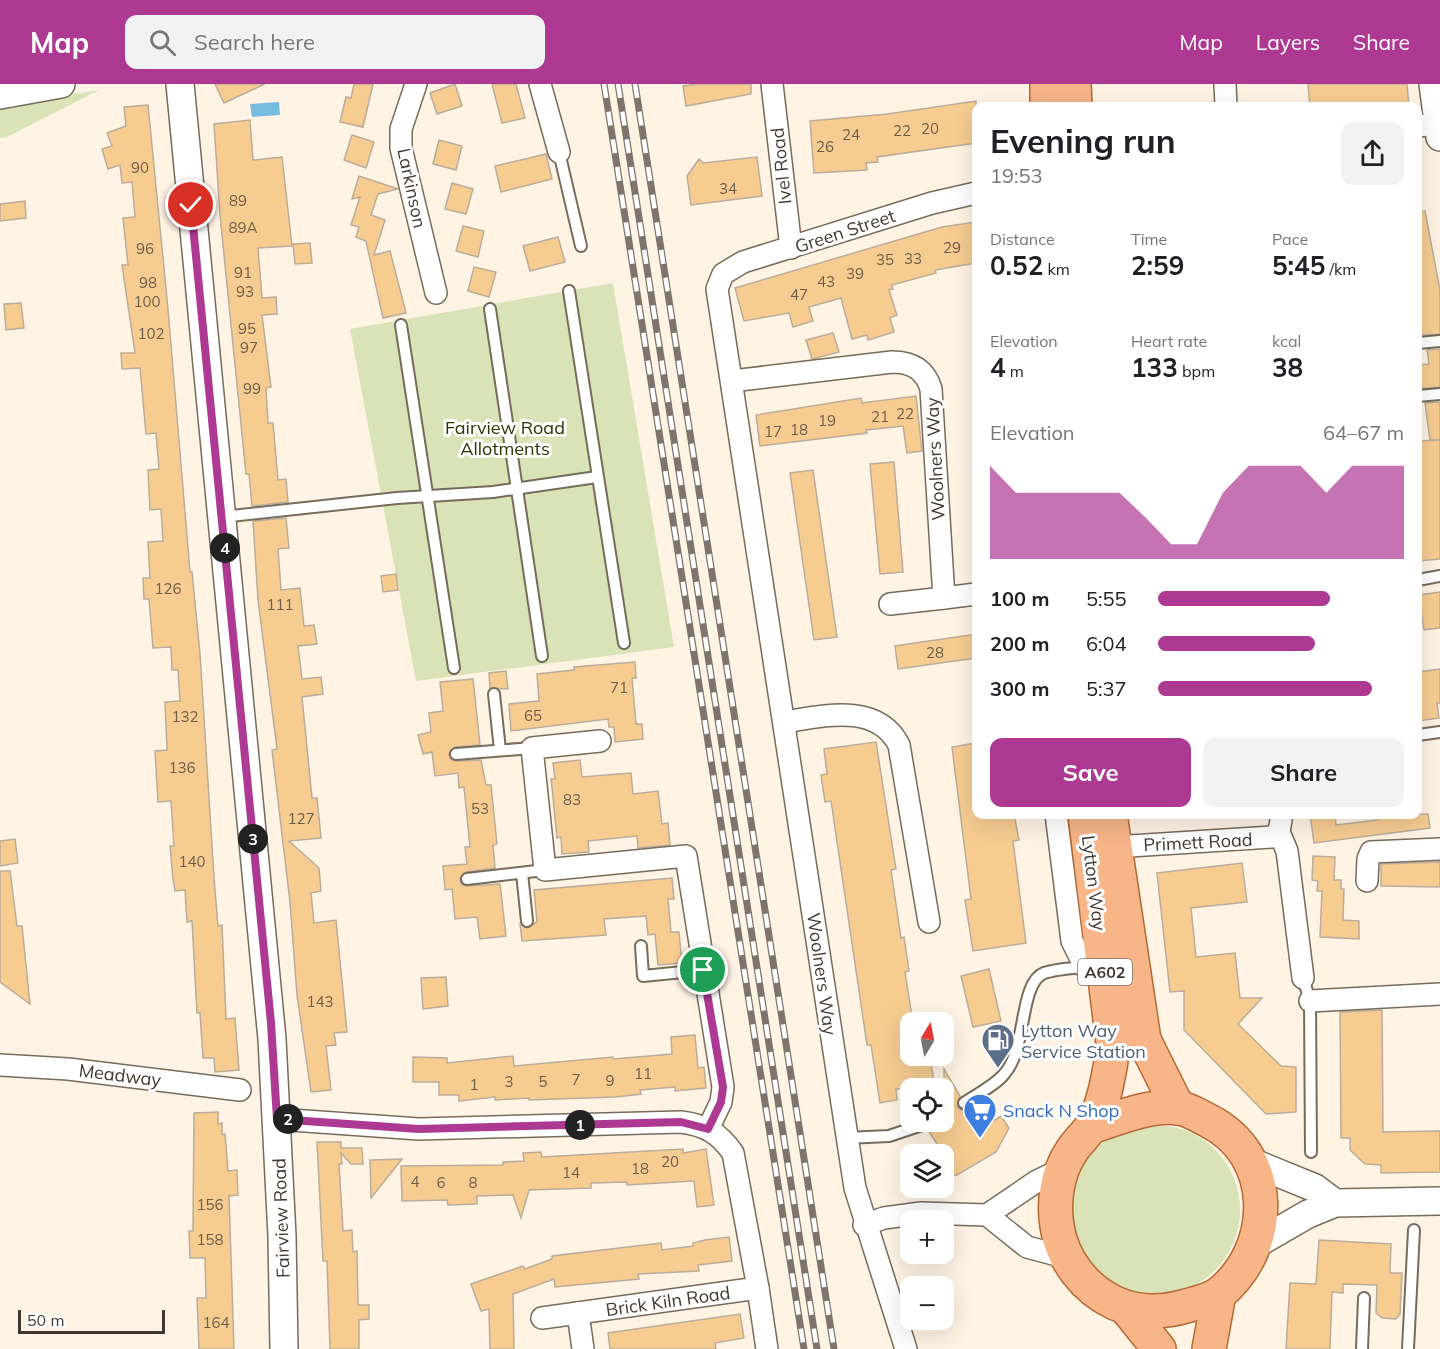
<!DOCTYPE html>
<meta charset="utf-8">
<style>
:root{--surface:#fff;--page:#f2f2f2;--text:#202124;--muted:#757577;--accent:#ad3992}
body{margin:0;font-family:Mulish,sans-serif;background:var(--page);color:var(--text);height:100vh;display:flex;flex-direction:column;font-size:22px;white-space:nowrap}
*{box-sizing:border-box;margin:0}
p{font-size:20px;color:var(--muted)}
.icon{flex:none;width:33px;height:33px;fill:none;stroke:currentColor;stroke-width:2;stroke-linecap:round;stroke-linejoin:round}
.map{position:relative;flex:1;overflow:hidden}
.sheet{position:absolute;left:972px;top:18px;width:450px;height:717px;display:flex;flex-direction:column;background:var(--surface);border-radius:12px;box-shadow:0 6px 24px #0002}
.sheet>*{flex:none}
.needle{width:39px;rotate:10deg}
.controls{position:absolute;left:900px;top:928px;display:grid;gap:12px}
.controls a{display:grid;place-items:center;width:54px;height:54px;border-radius:12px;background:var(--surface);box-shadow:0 6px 24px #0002;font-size:30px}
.scale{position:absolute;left:18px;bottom:15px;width:147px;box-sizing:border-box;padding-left:6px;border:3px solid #3f3932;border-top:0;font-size:16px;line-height:21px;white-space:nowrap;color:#3f3932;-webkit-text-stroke:4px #fff;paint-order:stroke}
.pin{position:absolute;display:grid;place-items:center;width:51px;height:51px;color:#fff;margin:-26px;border:3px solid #fff;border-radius:50%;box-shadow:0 2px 6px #0007}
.km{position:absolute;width:30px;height:30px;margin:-15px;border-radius:50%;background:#222;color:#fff;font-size:16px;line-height:30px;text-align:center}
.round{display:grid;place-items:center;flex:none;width:63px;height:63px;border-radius:12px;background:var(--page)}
.headline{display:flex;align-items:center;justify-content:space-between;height:102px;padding:0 18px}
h1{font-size:33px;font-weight:700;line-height:45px}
.metrics{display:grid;grid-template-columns:repeat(3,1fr);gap:9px;height:102px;padding:6px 18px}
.metrics div{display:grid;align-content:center}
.metrics b{font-size:26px;font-weight:700}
.metrics small{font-size:16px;font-weight:400}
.metrics p{font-size:16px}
.chart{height:168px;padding:12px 18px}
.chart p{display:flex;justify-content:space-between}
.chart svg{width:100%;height:108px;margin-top:6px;fill:var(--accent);opacity:.7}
.action{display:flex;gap:12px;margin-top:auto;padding:12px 18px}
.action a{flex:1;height:69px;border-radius:12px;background:var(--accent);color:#fff;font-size:24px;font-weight:700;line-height:69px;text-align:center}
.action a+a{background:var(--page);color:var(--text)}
ul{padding:0 18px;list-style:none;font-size:20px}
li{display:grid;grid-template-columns:96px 72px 1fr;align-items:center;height:45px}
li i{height:15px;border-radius:8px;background:var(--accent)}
header{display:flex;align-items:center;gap:36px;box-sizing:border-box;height:84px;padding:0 30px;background:var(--accent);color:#fff}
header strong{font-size:28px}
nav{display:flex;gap:33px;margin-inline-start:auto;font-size:21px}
.search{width:420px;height:54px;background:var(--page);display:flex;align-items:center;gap:15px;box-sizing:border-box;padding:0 21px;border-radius:12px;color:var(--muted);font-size:22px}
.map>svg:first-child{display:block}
.green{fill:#d9e3b7}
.water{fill:#76bce1}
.building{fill:#f6cc91;stroke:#baad9b;stroke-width:1.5}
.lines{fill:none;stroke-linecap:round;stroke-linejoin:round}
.service-casing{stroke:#776b5a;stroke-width:14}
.minor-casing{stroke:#776b5a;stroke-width:24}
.tertiary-casing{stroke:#776b5a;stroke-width:30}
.primary-casing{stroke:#b36a36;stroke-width:36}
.service{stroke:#fff;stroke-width:10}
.minor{stroke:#fff;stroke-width:21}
.tertiary{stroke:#fff;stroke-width:27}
.primary{stroke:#f7b588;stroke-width:33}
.rail-casing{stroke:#7d756c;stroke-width:7}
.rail{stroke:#fff;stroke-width:4.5;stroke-dasharray:14;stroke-linecap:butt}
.route-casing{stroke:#fff;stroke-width:12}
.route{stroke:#ad3992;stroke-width:8}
.labels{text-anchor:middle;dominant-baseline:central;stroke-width:6;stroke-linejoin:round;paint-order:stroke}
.number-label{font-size:15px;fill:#6d5e4a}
.shield{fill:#fff;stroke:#797470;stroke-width:1.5}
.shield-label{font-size:16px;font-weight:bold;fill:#3f3932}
.street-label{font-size:18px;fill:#3f3932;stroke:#fff}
.park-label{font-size:18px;fill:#2d3501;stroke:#fff}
.service-label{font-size:18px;fill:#4e5e75;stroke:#fff;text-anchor:start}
.shop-label{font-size:18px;fill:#366cbe;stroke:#fff;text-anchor:start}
</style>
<header>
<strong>Map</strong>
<div class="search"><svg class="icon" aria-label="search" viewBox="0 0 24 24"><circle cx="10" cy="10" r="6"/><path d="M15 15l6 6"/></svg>Search here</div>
<nav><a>Map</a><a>Layers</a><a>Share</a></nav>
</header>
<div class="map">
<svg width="1440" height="1265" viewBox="0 0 1440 1265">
<rect width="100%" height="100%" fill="#fff3e4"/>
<g class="green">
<polygon points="99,6 7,53 0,54 0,22"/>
<polygon points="613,199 674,563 416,597 350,245"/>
<circle cx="1155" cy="1126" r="85"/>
</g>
<polygon class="water" points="279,18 280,31 252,33 250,20"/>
<g class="building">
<polygon points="215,0 265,0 224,19"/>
<polygon points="354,0 373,0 363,43 340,38 346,13 351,14"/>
<polygon points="455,0 462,22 437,30 430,9"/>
<polygon points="492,0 516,0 525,34 502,39"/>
<polygon points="697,0 751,0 751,10 686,22 683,2"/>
<polygon points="1308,0 1407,0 1409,22 1310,22"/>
<polygon points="976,17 976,59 877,73 878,78 866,79 867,86 814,89 810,37 887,30"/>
<polygon points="148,21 168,225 190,488 192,488 200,570 214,794 218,842 222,841 226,935 235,934 239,986 215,988 214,974 203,974 200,929 197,929 192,837 187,838 185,806 175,807 173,795 170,762 174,762 171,717 158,718 155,667 167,666 165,618 180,617 178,586 172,586 171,563 153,564 149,515 144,515 143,494 150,494 148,458 163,457 161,425 150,426 148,386 159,385 156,349 146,350 140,284 122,285 121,269 135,269 122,181 128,181 123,134 135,133 132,98 122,99 120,81 108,85 102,65 112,62 107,49 126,42 124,23"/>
<polygon points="250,36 253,76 282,73 292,162 258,164 262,214 276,213 277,230 262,231 271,303 266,304 268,339 273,339 278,396 286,395 288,418 252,422 249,390 246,390 220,131 214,40"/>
<polygon points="352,51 374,58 366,84 344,76"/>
<polygon points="439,56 462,62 456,86 433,80"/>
<polygon points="546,70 552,95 501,108 495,82"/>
<polygon points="757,73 762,112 691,121 687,92 699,75 703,79"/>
<polygon points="359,92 398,105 378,110 371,131 385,136 374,171 390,167 406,229 383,234 366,157 356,153 359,143 351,141 360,113 352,115"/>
<polygon points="452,99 473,105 466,130 445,125"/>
<polygon points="25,117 26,134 0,137 0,120"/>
<polygon points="1425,127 1440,206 1440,250 1425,251 1418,250 1418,128"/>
<polygon points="975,138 976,179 935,186 936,189 892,201 893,205 889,206 897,231 890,234 894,248 868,256 867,251 852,255 841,214 809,223 813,237 793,243 789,229 744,237 735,204 942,143"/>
<polygon points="463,142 484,147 478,173 456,167"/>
<polygon points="558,153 565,178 530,187 523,162"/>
<polygon points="310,159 312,179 295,180 293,160"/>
<polygon points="474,183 496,188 489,213 468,207"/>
<polygon points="21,219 24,244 6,246 4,220"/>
<polygon points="833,249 839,268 812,275 806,256"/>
<polygon points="1440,265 1440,303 1418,305 1418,281 1429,280 1427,266"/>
<polygon points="916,312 922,367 907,369 903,342 866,346 867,349 760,362 756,331 861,314 862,319"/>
<polygon points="1440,318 1440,356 1430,356 1425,319"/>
<polygon points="1440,356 1440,475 1418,477 1418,410 1420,410 1418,357"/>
<polygon points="894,378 903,488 880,490 870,380"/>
<polygon points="813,386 837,553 814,556 790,389"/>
<polygon points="286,434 289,464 278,465 281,506 300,504 304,542 314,541 317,560 298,562 302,595 321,593 323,610 302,613 312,714 317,714 321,754 289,757 319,784 321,807 311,809 314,839 336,836 347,948 334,949 336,961 326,962 331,1006 311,1008 297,911 290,818 272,666 277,665 258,516 253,437"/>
<polygon points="396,490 398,506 383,508 381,492"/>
<polygon points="1440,508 1440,544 1424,546 1419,511"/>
<polygon points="976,550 976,574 898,585 895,562"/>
<polygon points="635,578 636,594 632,594 636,640 642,640 643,655 615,658 614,643 609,643 608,635 511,647 509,620 539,617 537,590 574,586 574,583"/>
<polygon points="1440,585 1440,619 1437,619 1439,634 1418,637 1418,588"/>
<polygon points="506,587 508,605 490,604 489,589"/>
<polygon points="473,595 480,661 455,663 449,670 450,675 456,677 481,676 486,701 491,701 497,760 493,761 495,784 466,788 460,795 461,800 467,802 500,800 506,852 480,855 477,833 455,835 452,805 445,806 443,782 467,780 465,763 470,763 464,703 459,704 458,689 435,692 432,668 423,670 418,651 431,648 429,629 443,627 440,598"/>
<polygon points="876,658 896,785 891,786 901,854 904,853 909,887 905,888 913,939 910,939 910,972 930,972 935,1005 896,1005 897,1016 880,1019 871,961 867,961 831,717 825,718 821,691 827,690 824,665"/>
<polygon points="976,659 976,730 1014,730 1019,756 1013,757 1026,859 973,867 965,816 971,815 952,663"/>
<polygon points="580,676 582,693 631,689 633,710 658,707 662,740 668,739 670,761 638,764 637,752 588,757 589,768 562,770 561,753 557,754 552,703 551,695 555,695 553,679"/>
<polygon points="1310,730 1335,730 1336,741 1377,736 1377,730 1428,730 1430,744 1314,759"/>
<polygon points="15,755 18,779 0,782 0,757"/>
<polygon points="1313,772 1335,773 1334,796 1341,796 1341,805 1344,805 1343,836 1359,837 1359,855 1320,853 1322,807 1317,807 1318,797 1312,796"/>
<polygon points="1440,778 1440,803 1381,802 1381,780"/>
<polygon points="1242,779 1247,818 1191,824 1196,873 1235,869 1240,914 1262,914 1238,940 1281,982 1296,983 1296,1028 1266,1030 1184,946 1184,907 1170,908 1157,789"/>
<polygon points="0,787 10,787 17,842 22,842 30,920 0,898"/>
<polygon points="672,794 674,815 668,815 671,848 679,848 682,879 658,881 655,850 648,851 646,832 604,835 606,851 522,857 520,840 527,844 537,838 534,806"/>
<polygon points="989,885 1001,937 973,943 961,892"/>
<polygon points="446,893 448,922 423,925 421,894"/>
<polygon points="1382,926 1383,1048 1440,1047 1440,1088 1381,1089 1381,1081 1365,1080 1350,1066 1350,1054 1341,1054 1340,928"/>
<polygon points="695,951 698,984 704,983 706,1004 675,1007 675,1003 640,1006 641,1010 616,1013 529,1016 529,1014 495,1016 495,1013 459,1017 459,1011 439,1011 439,998 413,998 413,973 447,974 447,979 513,972 514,982 613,973 613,975 672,970 671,953"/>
<polygon points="944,985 960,1012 957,1023 961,1026 968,1025 980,1045 1001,1032 1009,1044 996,1068 957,1091 944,1092 944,1071 928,1046 932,1038 944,1038"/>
<polygon points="218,1028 218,1040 222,1039 222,1050 225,1050 228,1087 237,1086 238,1111 229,1112 234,1265 199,1265 197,1214 206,1214 205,1174 190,1174 189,1147 193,1147 194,1029"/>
<polygon points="317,1058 341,1058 341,1064 362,1064 363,1080 351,1080 341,1069 342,1080 339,1080 343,1147 352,1146 353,1168 357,1167 358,1221 369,1221 369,1235 359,1236 359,1265 330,1265 327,1177 323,1177"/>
<polygon points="683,1065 683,1069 706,1065 714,1121 697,1123 694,1097 627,1101 627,1098 591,1099 591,1104 529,1106 521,1134 513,1111 477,1112 477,1120 448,1121 447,1116 402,1117 401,1082 503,1081 503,1078 524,1077 523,1069 541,1068 542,1073"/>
<polygon points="402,1075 371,1114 370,1076"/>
<polygon points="729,1153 732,1177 698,1181 699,1187 638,1190 639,1195 555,1203 554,1195 513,1210 514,1265 490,1265 489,1225 481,1227 471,1200 523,1182 525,1185 552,1175 552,1172 661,1159 662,1166 693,1162 693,1159 705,1156"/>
<polygon points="1319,1156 1391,1160 1390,1189 1402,1189 1400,1230 1396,1235 1382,1234 1376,1229 1377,1201 1343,1200 1343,1209 1332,1208 1330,1265 1286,1265 1290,1199 1316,1200"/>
<polygon points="740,1230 744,1254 715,1259 716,1265 610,1265 608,1249"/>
</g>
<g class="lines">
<g class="service-casing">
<g id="service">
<polyline points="559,68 581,162"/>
<polyline points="569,207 624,559"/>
<polyline points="490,225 542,572"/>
<polyline points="401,241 454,584"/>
<polyline points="1418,259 1440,257"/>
<polyline points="1418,312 1440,310"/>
<polyline points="222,433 397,414 493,408 597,393"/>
<polyline points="1418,496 1440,492"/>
<polyline points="494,610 500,666"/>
<polyline points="1418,651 1440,648"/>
<polyline points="456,670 532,664"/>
<polyline points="522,789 527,837"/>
<polyline points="467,795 545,786"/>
<polyline points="641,862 643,892 703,886"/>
<polyline points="1303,894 1310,917 1311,1068"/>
<path d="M964,1019C977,1010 996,1001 1005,989C1027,964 1019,899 1044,889C1056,885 1072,884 1085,883"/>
<polyline points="846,1054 889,1052 925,1040"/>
<polyline points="1362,1265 1364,1214"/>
<polyline points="1408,1265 1414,1146"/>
</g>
</g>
<g class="minor-casing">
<g id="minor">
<polyline points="416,0 401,45 401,64 436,209"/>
<polyline points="540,0 559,68"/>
<polyline points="772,0 791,164"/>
<polyline points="1225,0 1226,22"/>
<polyline points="1418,42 1438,40"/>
<path d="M732,297L892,278C911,278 925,285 931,305L944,514L976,510"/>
<polyline points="890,520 944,514"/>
<path d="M785,638C823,632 877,618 899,661L929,838"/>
<polyline points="600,657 532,664 545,786 686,772 723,1003 721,1018 708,1045"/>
<polyline points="1056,730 1072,857 1085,883 1106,898"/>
<polyline points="1279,748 1287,767 1303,894"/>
<polyline points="1114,763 1272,753 1279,748 1282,730"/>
<polyline points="1367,797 1368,775 1371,768 1440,765"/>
<polyline points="1310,917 1440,910"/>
<polyline points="0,981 68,985 240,1006"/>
<path d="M277,1035L419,1045L681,1038C705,1041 719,1049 733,1069L758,1204L542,1234"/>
<polyline points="987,1131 1037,1097 1062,1085"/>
<polyline points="864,1141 884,1134 921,1129 987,1131 1027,1163 1068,1174"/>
<polyline points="758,1204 767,1265"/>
<polyline points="578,1229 583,1265"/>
<polyline points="906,1265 855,1104 717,205 723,190 743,178 932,119 976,109"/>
</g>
</g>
<g class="tertiary-casing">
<g id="tertiary">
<polyline points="180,0 272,955 282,1152 284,1265"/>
<polyline points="1433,0 1440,53"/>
<polyline points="0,11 61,0"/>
<polyline points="1249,1077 1315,1104 1335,1119"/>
<polyline points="1256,1160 1308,1130 1335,1119 1440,1117"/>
</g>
</g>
<g class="primary-casing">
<g id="primary">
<polyline points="1047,0 1047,22"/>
<polyline points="1074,0 1075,22"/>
<path d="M1085,730L1113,960C1111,984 1104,1023 1091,1043C1085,1052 1076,1059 1071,1068C1057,1089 1053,1118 1057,1142C1062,1176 1085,1205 1115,1219C1137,1229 1163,1229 1186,1222C1197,1219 1211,1216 1220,1209C1276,1163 1276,1071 1209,1037C1199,1032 1190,1026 1180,1024C1151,1020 1118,1034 1091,1043"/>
<polyline points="1110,730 1144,956 1178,1024"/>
<polyline points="1126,1224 1159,1265"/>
<polyline points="1209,1265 1219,1210"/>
</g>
</g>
<use href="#service" class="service"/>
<use href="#minor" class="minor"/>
<use href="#tertiary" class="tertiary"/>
<use href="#primary" class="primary"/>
<g class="rail-casing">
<g id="rail">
<polyline points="604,0 804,1265"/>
<polyline points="618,0 817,1265"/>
<polyline points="635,0 834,1265"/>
</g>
</g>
<use href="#rail" class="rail"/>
</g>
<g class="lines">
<g class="route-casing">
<polyline id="route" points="191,121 271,939 277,1035 419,1045 681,1038 708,1045 721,1018 723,1003 703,886"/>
</g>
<use href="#route" class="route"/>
</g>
<defs>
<g id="fuel-pin" transform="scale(1.725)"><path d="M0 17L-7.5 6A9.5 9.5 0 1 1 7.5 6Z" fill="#5c6f8a" stroke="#fff"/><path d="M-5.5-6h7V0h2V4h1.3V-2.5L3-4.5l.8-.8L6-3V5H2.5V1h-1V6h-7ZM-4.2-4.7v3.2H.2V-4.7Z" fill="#fff"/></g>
<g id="supermarket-pin" transform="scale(1.725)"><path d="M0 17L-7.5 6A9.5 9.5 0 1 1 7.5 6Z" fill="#3f7fe0" stroke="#fff"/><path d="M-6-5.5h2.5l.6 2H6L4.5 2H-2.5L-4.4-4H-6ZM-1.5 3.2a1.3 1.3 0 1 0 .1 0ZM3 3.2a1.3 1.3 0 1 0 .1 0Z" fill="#fff"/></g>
</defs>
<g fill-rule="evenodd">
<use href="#fuel-pin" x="998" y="956"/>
<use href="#supermarket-pin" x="980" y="1026"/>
</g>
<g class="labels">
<g class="number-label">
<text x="930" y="44">20</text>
<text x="902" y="46">22</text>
<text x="851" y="50">24</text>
<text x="825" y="62">26</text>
<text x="140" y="83">90</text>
<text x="728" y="104">34</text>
<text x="238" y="116">89</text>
<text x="243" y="143">89A</text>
<text x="952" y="163">29</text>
<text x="145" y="164">96</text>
<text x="913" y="174">33</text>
<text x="885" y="175">35</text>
<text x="243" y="188">91</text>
<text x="855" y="189">39</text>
<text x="826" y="197">43</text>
<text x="148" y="198">98</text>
<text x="245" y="207">93</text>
<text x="799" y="210">47</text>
<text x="147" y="217">100</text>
<text x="247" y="244">95</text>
<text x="151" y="249">102</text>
<text x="249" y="263">97</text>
<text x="252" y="304">99</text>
<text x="905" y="329">22</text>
<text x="880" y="332">21</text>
<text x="827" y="336">19</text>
<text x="799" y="345">18</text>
<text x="773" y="347">17</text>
<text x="168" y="504">126</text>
<text x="280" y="520">111</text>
<text x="935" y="568">28</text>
<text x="619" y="603">71</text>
<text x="533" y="631">65</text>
<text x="185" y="632">132</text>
<text x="182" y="683">136</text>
<text x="572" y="715">83</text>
<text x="480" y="724">53</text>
<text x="301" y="734">127</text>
<text x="192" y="777">140</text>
<text x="320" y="917">143</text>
<text x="643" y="989">11</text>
<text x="576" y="995">7</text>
<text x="610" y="996">9</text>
<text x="509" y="997">3</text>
<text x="543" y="997">5</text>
<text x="474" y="1000">1</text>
<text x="670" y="1077">20</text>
<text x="640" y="1084">18</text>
<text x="571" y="1088">14</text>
<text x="415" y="1097">4</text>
<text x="441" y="1098">6</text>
<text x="473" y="1098">8</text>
<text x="210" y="1120">156</text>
<text x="210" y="1155">158</text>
<text x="216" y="1238">164</text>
</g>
<rect class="shield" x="1078" y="875" width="54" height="26" rx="4.5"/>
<g class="shield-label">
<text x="1105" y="888">A602</text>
</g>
<g class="street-label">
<text transform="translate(781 82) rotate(-96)">Ivel Road</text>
<text transform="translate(412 104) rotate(78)">Larkinson</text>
<text transform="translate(845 147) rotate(-18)">Green Street</text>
<text transform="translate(935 375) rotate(-93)">Woolners Way</text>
<text transform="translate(1198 758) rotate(-3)">Primett Road</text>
<text transform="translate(1094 799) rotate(83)">Lytton Way</text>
<text transform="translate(822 890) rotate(82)">Woolners Way</text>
<text transform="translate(120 991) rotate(7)">Meadway</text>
<text transform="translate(281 1134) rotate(-92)">Fairview Road</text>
<text transform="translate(668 1217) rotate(-8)">Brick Kiln Road</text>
</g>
<g class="park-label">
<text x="505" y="343">Fairview Road<tspan x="505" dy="21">Allotments</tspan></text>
</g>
<g class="service-label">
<text x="1021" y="946">Lytton Way<tspan x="1021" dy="21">Service Station</tspan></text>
</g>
<g class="shop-label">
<text x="1003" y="1026">Snack N Shop</text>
</g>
</g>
</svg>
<div class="controls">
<a><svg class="needle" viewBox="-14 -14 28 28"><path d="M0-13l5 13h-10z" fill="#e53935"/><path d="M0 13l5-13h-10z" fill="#757577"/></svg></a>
<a><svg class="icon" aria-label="locate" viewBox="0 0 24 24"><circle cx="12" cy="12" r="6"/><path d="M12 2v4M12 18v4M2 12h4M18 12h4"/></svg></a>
<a><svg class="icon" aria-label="layers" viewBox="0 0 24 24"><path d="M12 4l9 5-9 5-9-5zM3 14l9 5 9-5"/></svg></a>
<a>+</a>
<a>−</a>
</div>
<div class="scale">50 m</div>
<div class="pin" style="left:703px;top:886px;background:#1e9e55"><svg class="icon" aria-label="arrive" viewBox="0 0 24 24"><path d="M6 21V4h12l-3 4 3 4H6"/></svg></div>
<div class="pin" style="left:191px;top:121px;background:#d93025"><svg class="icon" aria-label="check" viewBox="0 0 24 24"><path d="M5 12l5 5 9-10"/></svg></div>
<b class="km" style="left:580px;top:1041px">1</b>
<b class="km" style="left:288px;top:1035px">2</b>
<b class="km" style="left:253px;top:755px">3</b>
<b class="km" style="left:225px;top:464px">4</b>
<section class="sheet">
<div class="headline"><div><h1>Evening run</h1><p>19:53</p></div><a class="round"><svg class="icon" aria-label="share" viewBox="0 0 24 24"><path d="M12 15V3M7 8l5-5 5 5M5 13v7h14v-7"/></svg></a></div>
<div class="metrics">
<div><p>Distance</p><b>0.52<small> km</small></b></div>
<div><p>Time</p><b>2:59</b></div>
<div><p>Pace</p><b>5:45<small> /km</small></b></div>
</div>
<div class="metrics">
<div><p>Elevation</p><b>4<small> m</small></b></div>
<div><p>Heart rate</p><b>133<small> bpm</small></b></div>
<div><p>kcal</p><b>38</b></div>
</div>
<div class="chart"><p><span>Elevation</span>64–67 m</p>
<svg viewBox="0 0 160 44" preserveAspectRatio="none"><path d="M0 44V6L10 17L20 17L30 17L40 17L50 17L60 27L70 38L80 38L90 17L100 6L110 6L120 6L130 17L140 6L150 6L160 6V44z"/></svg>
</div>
<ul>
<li><b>100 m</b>5:55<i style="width:70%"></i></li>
<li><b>200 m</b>6:04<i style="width:64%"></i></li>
<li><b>300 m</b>5:37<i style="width:87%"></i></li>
</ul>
<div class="action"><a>Save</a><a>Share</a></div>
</section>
</div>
